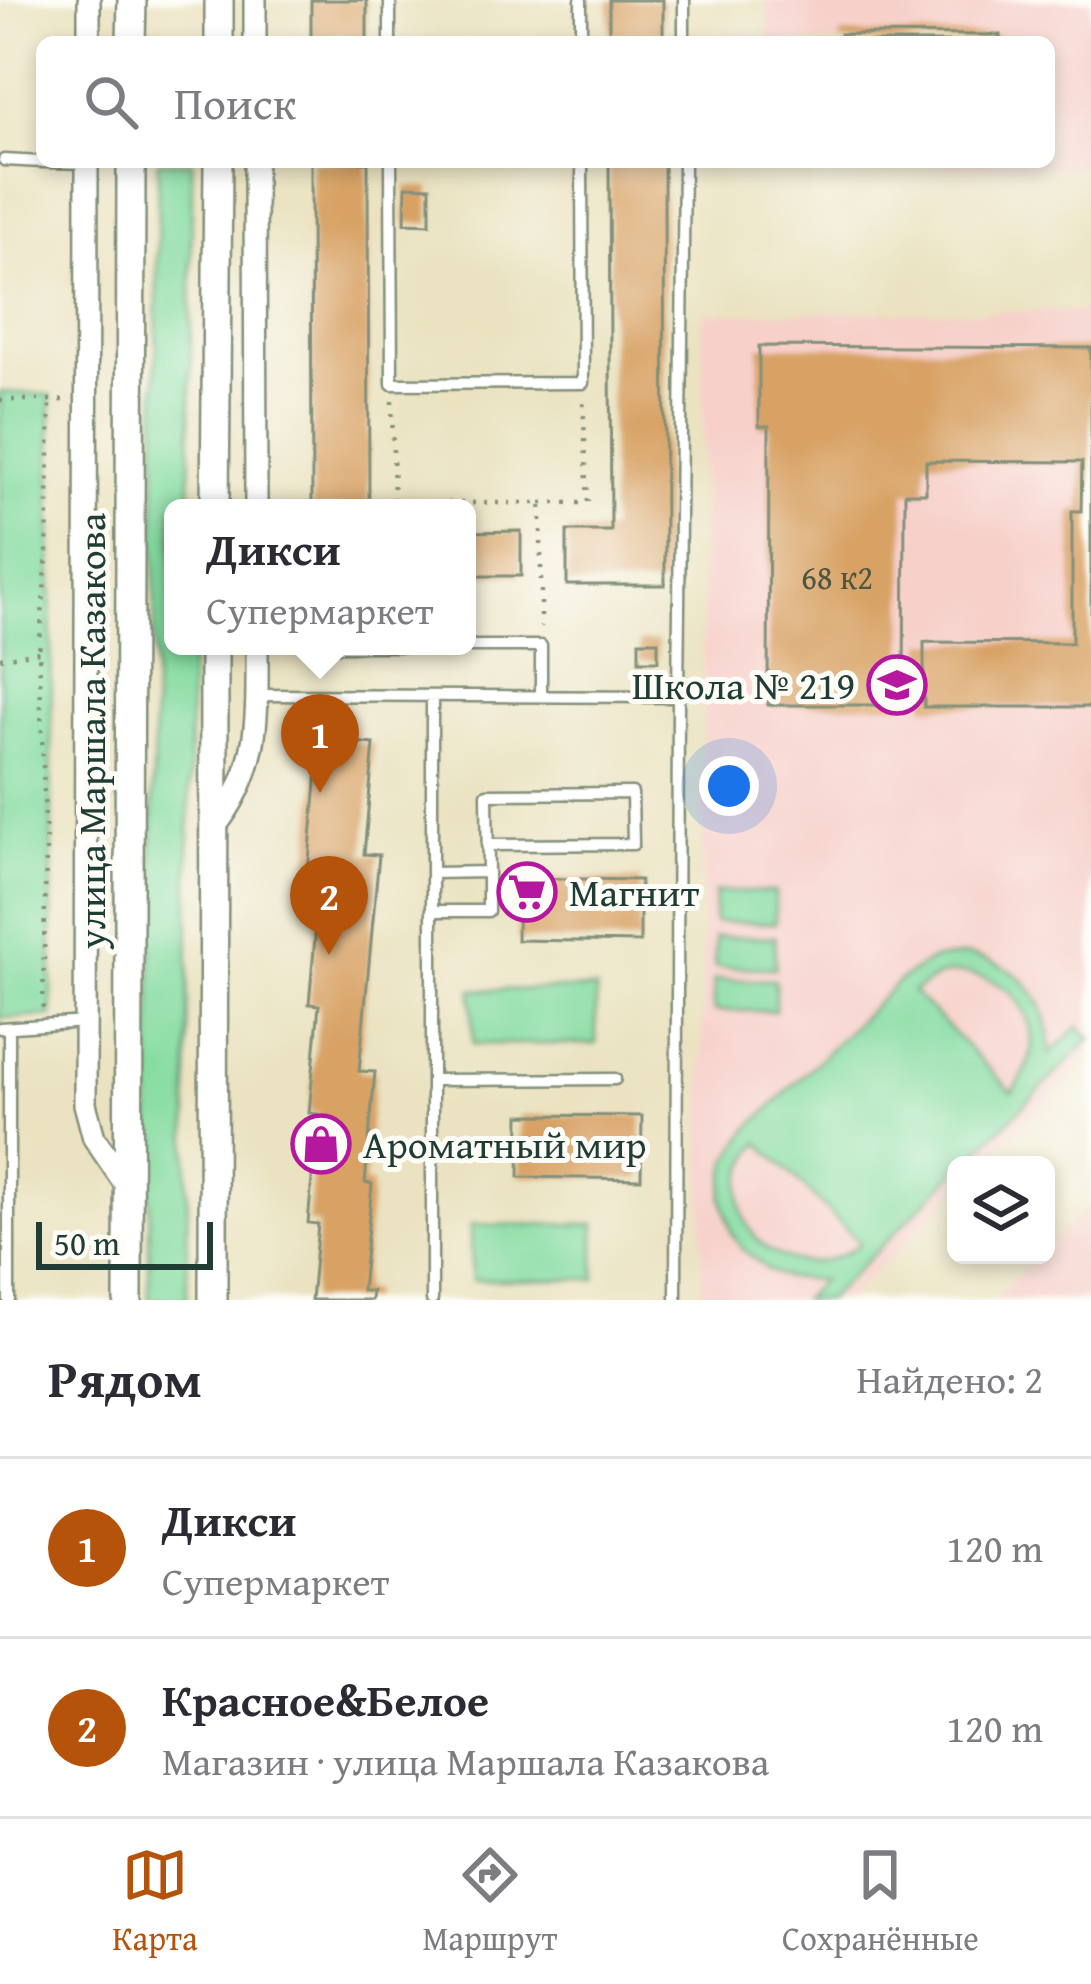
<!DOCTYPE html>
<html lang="ru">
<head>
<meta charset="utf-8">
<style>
  :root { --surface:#fff; --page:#f2f2f3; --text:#2b2b33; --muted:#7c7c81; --line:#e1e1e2; --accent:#b45309 }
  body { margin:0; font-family:"Gentium Book Plus",serif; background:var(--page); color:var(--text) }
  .controls { position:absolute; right:36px; bottom:36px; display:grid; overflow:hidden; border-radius:18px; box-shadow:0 6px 18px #0003 }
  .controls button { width:108px; height:108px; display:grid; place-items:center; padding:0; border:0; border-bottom:3px solid var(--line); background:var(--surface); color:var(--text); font:60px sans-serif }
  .scale { position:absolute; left:36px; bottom:30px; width:177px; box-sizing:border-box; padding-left:12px; border:6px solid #1f3d34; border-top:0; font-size:33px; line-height:42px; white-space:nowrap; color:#1f3d34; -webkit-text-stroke:9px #fdfcf7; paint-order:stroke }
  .you { position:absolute; left:729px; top:786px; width:42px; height:42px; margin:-30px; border:9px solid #fff; border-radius:50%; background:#1a73e8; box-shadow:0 0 0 18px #1a73e833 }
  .badge { display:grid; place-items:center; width:78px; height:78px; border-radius:50%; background:var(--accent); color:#fff; font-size:39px; font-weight:700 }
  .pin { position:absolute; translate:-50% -99px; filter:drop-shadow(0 3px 6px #0008) }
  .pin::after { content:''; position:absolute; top:63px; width:42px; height:36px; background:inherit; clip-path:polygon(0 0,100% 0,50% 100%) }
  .popup { position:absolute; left:164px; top:499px; width:312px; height:156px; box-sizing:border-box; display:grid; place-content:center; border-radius:18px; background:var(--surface); filter:drop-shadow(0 3px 9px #0005); font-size:39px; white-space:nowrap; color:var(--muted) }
  .popup b { font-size:45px; color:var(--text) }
  .popup::after { content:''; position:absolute; left:50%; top:100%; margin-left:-24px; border:24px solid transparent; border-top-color:var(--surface) }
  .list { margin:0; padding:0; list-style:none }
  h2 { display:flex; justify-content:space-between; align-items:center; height:156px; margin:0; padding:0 48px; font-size:51px }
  h2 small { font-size:39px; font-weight:400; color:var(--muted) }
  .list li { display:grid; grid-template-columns:78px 1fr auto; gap:36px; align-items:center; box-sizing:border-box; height:180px; padding:0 48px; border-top:3px solid var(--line) }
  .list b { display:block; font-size:45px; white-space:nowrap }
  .list p { margin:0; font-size:39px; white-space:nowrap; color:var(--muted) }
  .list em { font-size:39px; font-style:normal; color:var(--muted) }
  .icon { flex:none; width:66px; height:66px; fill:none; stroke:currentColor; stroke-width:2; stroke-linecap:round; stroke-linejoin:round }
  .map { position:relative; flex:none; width:1091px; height:1300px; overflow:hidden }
  .search { position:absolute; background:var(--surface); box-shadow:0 6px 18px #0003; left:36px; right:36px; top:36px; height:132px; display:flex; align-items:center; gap:30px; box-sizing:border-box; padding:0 42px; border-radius:18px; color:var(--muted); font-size:45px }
  .sheet { height:516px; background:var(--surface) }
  nav { display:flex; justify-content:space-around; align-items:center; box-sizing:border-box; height:168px; border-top:3px solid var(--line); background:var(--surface); font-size:33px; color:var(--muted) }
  nav a { display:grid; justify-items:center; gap:6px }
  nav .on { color:var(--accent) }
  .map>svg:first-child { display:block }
</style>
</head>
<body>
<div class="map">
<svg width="1091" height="1300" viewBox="0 0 1091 1300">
  <rect width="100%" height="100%" fill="#fdfcf7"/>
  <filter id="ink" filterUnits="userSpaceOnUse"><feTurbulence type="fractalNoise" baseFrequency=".00833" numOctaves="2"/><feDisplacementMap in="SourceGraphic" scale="24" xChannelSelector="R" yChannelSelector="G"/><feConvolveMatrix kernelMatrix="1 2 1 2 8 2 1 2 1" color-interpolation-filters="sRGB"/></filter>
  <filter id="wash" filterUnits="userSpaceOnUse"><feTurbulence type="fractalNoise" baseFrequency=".004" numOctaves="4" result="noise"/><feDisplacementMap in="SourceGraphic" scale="48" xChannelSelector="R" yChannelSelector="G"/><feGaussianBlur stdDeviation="2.7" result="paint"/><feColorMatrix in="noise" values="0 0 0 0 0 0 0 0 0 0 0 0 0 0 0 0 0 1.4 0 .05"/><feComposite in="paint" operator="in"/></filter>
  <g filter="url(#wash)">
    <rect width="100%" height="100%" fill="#eae2c0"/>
    <path fill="#f7d0ca" d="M768,0H1091V167L767,165V162H1049V42H768Z
      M1091,311V1056L982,1165H956V1191L847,1300H707L702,1295L703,313Z
      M1081,1213H1091V1300H994L1039,1255H1046V1248Z"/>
    <path fill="#85dca0" stroke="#528c6a" stroke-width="3" fill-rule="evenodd" d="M158,162H192L190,508H173V646H190L187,1300H149Z
      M0,392L51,395L52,1016L0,1018Z
      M715,892H775V923L714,922Z
      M715,937H775V968L715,967Z
      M967,955C1022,964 1051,999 1050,1054L1079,1026L1091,1039L964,1165H956V1172L827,1300H802L821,1280L787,1278L769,1271L741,1248L731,1232L722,1197L728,1161L748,1130L900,980L931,960ZM951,973C1020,970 1057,1038 1012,1092L913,992L937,977ZM760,1143L859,1242V1244C785,1300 701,1215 760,1143Z
      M714,980H775V1011H714Z
      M596,989V1044H473L472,990Z
      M595,1224V1279L472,1280L471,1225Z"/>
    <g id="blocks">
      <path fill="#d8a265" d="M311,0H367V42H311Z
        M609,0H663V42H609Z
        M840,34L1000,35V42H840Z
        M311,162H368L369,508H312Z
        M609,162H664L665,585H567V531H611Z
        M406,186L430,187V224L405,223Z
        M759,346L1091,348V707H924V642L1072,643V511H1081L1082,462L926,461V493H905L904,705H768L769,426H759Z
        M521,531V576H467V532Z
        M639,641H658V661H639Z
        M320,739L374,744L364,854L379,855L359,1071L375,1072L365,1183L372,1184L362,1291H372L371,1300H311L318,1224L308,1223L318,1114L309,1113L319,1005L309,1004L319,894L306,893Z
        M518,878L640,880V942L517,940Z
        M520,1115L642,1116L641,1179L519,1177Z"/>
    </g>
  </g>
  <g filter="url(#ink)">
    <use href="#blocks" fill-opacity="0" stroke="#84907a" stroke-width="3"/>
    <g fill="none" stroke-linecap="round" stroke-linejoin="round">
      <defs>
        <path id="service" d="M390,0V42
          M581,0V42
          M684,0V42
          M4,160L42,162
          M43,162L87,163
          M391,162L392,384L583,383L582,162
          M314,646H541V696
          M257,695L678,697L684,162
          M432,873L488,872L487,794L632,793L633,844L487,845
          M432,911H488V872
          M0,1028L85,1022
          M432,1080L615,1079
          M9,1300V1028
          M432,1300V696
          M676,1300L678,697"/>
        <path id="minor" d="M255,0V42
          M89,42V0
          M87,162L85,1104L94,1138L130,1191
          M255,162L256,508
          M213,829C261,771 257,718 257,646"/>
        <path id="tertiary" d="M131,42L132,0
          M219,42V0
          M215,508L218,162
          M128,1300L131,162
          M213,1300L214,646"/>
      </defs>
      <use href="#service" stroke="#84907a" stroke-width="15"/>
      <use href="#minor" stroke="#84907a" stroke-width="26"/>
      <use href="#tertiary" stroke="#84907a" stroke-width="32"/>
      <path stroke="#84907a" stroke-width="4.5" stroke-dasharray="3 9" stroke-linecap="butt" d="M0,400H63
        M392,401L394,503H541V627
        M541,503H588L583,400
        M0,658L39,652
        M43,1008L46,850L39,652L47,555L50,401"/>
      <use href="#service" stroke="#fff" stroke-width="10"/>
      <use href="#minor" stroke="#fff" stroke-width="21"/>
      <use href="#tertiary" stroke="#fff" stroke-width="27"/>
    </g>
  </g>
  <defs>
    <symbol id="school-ring" viewBox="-11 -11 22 22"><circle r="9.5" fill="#fdfcf7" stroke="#b5179e" stroke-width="1.5"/><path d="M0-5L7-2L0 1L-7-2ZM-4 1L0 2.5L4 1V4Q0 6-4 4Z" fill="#b5179e"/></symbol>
    <symbol id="supermarket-ring" viewBox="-11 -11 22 22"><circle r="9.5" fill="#fdfcf7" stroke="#b5179e" stroke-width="1.5"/><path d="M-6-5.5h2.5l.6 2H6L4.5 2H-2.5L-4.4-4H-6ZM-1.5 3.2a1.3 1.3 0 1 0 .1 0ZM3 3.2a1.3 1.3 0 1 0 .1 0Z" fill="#b5179e"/></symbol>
    <symbol id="shop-ring" viewBox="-11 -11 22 22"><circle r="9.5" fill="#fdfcf7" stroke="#b5179e" stroke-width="1.5"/><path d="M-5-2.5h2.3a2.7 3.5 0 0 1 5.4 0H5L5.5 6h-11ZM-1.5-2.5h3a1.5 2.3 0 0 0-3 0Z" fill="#b5179e"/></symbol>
  </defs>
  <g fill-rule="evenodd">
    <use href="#school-ring" x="864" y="652" width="66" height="66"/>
    <use href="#supermarket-ring" x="494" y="859" width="66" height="66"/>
    <use href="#shop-ring" x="288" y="1111" width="66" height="66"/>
  </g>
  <g text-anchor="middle" stroke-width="10" stroke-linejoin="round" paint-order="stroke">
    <g font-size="33" fill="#4d5640">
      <text x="837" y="589">68 к2</text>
    </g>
    <g font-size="39" fill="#1f3d34" stroke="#fdfcf7" text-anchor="start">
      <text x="855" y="699" text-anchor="end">Школа № 219</text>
      <text x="569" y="906">Магнит</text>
      <text x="363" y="1158">Ароматный мир</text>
    </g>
    <g font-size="39" fill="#1f3d34" stroke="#fdfcf7">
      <text transform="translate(91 731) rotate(-90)" y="14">улица Маршала Казакова</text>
    </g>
  </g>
</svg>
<div class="controls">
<button><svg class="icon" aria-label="layers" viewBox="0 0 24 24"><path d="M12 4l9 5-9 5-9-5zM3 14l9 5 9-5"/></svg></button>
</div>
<div class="scale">50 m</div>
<div class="you"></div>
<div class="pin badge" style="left:320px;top:793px">1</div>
<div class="popup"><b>Дикси</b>Супермаркет</div>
<div class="pin badge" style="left:329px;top:955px">2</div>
<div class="search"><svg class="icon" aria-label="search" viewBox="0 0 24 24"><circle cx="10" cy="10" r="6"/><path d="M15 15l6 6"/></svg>Поиск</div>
</div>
<section class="sheet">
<h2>Рядом<small>Найдено: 2</small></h2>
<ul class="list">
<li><span class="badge">1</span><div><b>Дикси</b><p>Супермаркет</p></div><em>120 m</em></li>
<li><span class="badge">2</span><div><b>Красное&amp;Белое</b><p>Магазин · улица Маршала Казакова</p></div><em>120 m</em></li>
</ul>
</section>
<nav>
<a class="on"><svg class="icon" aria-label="map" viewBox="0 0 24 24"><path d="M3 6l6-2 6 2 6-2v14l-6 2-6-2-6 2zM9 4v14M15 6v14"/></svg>Карта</a>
<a><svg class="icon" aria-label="directions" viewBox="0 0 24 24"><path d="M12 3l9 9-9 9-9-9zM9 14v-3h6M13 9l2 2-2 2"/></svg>Маршрут</a>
<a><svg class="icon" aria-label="saved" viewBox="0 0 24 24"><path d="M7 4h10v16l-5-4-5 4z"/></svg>Сохранённые</a>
</nav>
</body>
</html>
